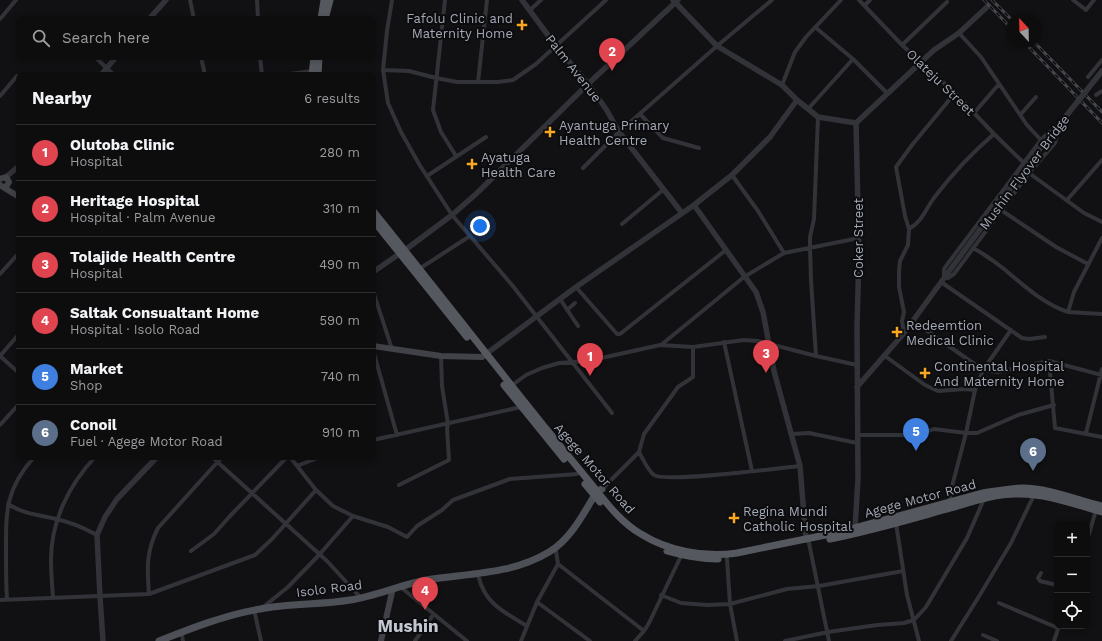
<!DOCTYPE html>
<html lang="en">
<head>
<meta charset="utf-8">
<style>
  :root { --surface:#0d0d0e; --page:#161617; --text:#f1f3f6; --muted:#9a9c9e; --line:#2d2d2e; --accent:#faa721 }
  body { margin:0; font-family:"Work Sans",sans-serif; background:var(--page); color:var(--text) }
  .controls { position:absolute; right:12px; bottom:12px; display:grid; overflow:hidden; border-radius:8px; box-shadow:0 2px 6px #0003 }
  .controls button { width:36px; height:36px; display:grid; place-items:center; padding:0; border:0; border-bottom:1px solid var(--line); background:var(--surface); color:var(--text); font:20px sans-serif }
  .compass { position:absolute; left:1006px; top:12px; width:36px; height:36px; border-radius:50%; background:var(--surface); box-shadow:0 2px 6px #0003; rotate:338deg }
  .you { position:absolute; left:480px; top:226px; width:14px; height:14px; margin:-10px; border:3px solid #fff; border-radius:50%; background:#1a73e8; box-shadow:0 0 0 6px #1a73e833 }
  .badge { display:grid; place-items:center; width:26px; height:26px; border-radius:50%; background:var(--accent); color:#fff; font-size:13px; font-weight:700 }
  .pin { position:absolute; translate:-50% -33px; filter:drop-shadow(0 1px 2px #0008) }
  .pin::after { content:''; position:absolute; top:21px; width:14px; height:12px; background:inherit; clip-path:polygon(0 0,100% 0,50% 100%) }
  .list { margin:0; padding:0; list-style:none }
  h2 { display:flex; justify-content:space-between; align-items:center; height:52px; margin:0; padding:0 16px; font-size:17px }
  h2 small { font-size:13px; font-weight:400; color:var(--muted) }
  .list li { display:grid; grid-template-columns:26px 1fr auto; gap:12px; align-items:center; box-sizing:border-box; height:56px; padding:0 16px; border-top:1px solid var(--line) }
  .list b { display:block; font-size:15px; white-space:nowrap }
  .list p { margin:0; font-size:13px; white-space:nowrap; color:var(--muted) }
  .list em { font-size:13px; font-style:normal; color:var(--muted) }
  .icon { flex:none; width:22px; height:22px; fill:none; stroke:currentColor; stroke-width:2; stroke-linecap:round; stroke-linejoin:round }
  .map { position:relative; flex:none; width:1102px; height:641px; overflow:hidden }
  .search { position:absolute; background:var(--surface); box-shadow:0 2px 6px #0003; left:16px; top:16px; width:360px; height:44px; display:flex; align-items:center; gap:10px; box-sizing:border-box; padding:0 14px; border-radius:8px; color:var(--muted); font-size:15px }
  .panel { position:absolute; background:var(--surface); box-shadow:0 2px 6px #0003; left:16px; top:72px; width:360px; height:388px; border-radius:8px }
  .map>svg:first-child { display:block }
</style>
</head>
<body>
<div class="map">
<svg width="1102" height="641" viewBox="0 0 1102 641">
  <rect width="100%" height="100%" fill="#111113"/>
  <path fill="#19211a" d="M426,29L439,32L438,40L427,37L423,35V30Z"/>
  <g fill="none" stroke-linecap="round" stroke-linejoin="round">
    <path stroke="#323338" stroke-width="4" d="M190,0L194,19
      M257,0L258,19
      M392,0L387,31L383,70L388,103L401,132L419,164L452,215L512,285L612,413
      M445,0L433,110L441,132L456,156
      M859,0L902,45L955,93L994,134L1024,163
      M1073,0L1086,10L1094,0
      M865,5L870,0
      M530,10L541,0
      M0,19L16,0
      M815,27L853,59L887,93
      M959,33L981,57L1027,125L1041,140
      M902,45L947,2
      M95,57L114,75
      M201,57L205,75
      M260,57L262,75
      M383,70L409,71L436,78L457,82H498L513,80L536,64L606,0
      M283,75L312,71
      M1088,77L1102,60
      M478,82L487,0
      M782,85L795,52L806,37L841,0
      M1096,95L1102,91
      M0,96L17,76
      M808,109L853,59
      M974,113L999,84
      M640,114L663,138L699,148
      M1021,114L1036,97
      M1051,132L1057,135L1055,143L1029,173L954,274L948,278H944V269L946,266L1041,140L1048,133Z
      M583,168L619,132L717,46L772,0
      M1029,173L1084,213L1102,222
      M732,175L758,211L784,253
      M427,176L486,137
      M1067,200L1102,160
      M1001,210L1056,247L1088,264
      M622,224L664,189
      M909,229C924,220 926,207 937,194C954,172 973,152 994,134
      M973,248C984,254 994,261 1004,269C1023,285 1044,304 1068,312L1102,314
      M419,269L470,236
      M0,274L19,253
      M941,282L1022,338L1029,339L1045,337
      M576,287L617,334H620L726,250
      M373,291L392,349
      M560,299L578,326
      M567,310L575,303
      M1068,312L1074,292L1102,238
      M913,321L983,370L998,372L1049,361L1102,375
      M904,333L902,321L904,312L899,287V271L900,261L908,245L909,229L905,216L896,167L912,145L955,93
      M724,342L752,471
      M661,345L744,277L784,253L859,238
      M373,350L397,435
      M0,356L19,334
      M0,356L19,373
      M816,356L811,280L810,248V237L814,219L818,117
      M885,356L925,385L938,391L965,389L975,390
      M1049,361L1055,428L1102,437
      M511,386L526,375L542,368L559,363L588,361L660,345L693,347L744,340L758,341L816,356L857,365
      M0,425L19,404
      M1086,433L1102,369
      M792,434L809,433L857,443
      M858,435H904L926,432L934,429L966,433H977L1018,415L1054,405
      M373,440L521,407
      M639,452C643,459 648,471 654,475C665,483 779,468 800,466
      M212,457L327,561L361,598
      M290,457L316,490L333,506L353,516
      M297,466L320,457
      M399,485L449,460L447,428L448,424L442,386L441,356
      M602,489L639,452L644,434L678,387L693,377V347
      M951,502L950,494L966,433L975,390L983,370L1011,330
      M8,504C23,514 39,515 56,519C71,522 84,528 97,535
      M896,523L907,595L919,641
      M1087,541L1096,510
      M809,543L829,641
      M191,551L214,534L230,516L287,457
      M727,559L730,604L737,641
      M558,564L644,631
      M1041,573L1038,578L1040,581L1057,585
      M479,578C485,604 506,613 527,626
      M403,589L467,641
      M149,594C147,569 146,551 158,528L222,457
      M661,595L681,603L707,605L730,604L787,589L819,586L903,571
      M53,597C52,584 51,572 51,560C51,521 69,485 95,457
      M0,600L149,594L255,555L272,539L316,490
      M7,600C6,584 6,568 6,553C6,511 5,490 34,457
      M537,602L590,641
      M999,603L1058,628
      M262,608L288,587L319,555L353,516L388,527L407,537L417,526L442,510L453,500L510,479L577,474
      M255,614L261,641
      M983,635L997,641
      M182,636L183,641
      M415,641L433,615
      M521,641L537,602L558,564L556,551
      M635,641L644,631L649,623L681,556
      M785,641L828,632L877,625L904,623L914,620L926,607L967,538L984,499
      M951,641L978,598L1011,543L1034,495
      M1054,641L1059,626"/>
    <path stroke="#323338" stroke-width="5.5" d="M522,0L556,46L588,84L606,109L619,132L682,213
      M673,0L717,46L782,85L797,100L818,117L856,123
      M149,19L166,0
      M101,75L116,57
      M6,177L19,166
      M694,205L756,292L763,312L774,371L800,466L806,540
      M373,272L405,250L452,215L476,194L588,84L678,0
      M486,354L576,287L694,205L732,175L770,137L797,100
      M857,387L904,333L947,274
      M855,528L858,479L857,327L859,253L856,123L934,50L959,33L987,7
      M103,641L100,597L97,535L105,517L117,499L157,457"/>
    <path stroke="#404248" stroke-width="6" d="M0,179L6,177L9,182L6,187H3L0,185
      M3,187L19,197
      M373,346L441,356L482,357L486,354
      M381,641L392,592"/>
    <path stroke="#4e5057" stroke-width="7" d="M159,641C192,628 225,615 260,609C290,603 320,605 350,600C376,596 400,585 426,580C468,573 511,575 549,552C571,539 584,513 597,491L602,489"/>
    <path stroke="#565860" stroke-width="7" d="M321,19L324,0
      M325,19L330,0
      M312,75L314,57
      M318,75L319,57
      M373,211C432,284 489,358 548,431C564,451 580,470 596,490C609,506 622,523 641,534C668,551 705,558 737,553L840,532L983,493C996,491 1010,488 1023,488C1048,488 1077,500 1102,506
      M373,220L467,337
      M504,385L564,459
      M585,484L600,502
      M830,539C871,531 911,519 951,508C972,502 994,494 1016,494C1045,493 1074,504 1102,512
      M667,551C684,556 700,559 718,559"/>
    <defs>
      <path id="rail" d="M984,0L1012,29
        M992,0L1012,20
        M1024,42L1102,123
        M1034,42L1102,112"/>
    </defs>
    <use href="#rail" stroke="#45474d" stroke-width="3"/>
    <use href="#rail" stroke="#0c0c0e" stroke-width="1.5" stroke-dasharray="4.5" stroke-linecap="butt"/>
    <path stroke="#323338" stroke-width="5.5" d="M947,274L1039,150L1102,71"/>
  </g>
  <g fill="#faa721" stroke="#0c0c0e" stroke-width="1.5">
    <path d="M520 19h4v4h4v4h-4v4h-4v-4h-4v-4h4z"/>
    <path d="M548 126h4v4h4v4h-4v4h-4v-4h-4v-4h4z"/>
    <path d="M470 158h4v4h4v4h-4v4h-4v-4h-4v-4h4z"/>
    <path d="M895 326h4v4h4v4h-4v4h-4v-4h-4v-4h4z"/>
    <path d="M923 367h4v4h4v4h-4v4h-4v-4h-4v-4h4z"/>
    <path d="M732 512h4v4h4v4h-4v4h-4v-4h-4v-4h4z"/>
  </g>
  <g text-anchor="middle" stroke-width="4" stroke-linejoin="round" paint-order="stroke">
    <g font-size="13" fill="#a2a8b4" stroke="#0c0c0e" text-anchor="start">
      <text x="513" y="23" text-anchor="end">Fafolu Clinic and<tspan x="513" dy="15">Maternity Home</tspan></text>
      <text x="559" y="130">Ayantuga Primary<tspan x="559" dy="15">Health Centre</tspan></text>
      <text x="481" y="162">Ayatuga<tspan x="481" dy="15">Health Care</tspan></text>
      <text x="906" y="330">Redeemtion<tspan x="906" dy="15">Medical Clinic</tspan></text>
      <text x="934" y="371">Continental Hospital<tspan x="934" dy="15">And Maternity Home</tspan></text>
      <text x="743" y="516">Regina Mundi<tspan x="743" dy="15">Catholic Hospital</tspan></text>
    </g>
    <g font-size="13" fill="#a2a8b4" stroke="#0c0c0e">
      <text transform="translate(574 68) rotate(52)" y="5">Palm Avenue</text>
      <text transform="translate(941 82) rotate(44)" y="5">Olateju Street</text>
      <text transform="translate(1024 172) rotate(-53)" y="5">Mushin Flyover Bridge</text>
      <text transform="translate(858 238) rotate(-90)" y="5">Coker Street</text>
      <text transform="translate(595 468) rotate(49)" y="5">Agege Motor Road</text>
      <text transform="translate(920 498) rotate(-15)" y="5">Agege Motor Road</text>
      <text transform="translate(329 588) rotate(-7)" y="5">Isolo Road</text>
    </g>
    <g font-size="17" font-weight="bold" fill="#c3c7d0" stroke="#0c0c0e">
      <text x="408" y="632">Mushin</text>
    </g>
  </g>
</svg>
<div class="controls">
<button>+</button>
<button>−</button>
<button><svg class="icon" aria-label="locate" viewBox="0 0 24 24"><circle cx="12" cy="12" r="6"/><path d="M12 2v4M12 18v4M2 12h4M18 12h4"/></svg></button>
</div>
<svg class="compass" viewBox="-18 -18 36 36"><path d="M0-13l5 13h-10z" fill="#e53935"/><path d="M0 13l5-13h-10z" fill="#9a9c9e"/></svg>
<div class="you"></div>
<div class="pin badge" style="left:590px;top:376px;background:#e0444e">1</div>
<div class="pin badge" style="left:612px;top:71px;background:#e0444e">2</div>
<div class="pin badge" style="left:766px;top:373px;background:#e0444e">3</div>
<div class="pin badge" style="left:425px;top:610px;background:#e0444e">4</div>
<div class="pin badge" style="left:916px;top:451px;background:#3f7fe0">5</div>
<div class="pin badge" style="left:1033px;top:471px;background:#5c6f8a">6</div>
<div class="search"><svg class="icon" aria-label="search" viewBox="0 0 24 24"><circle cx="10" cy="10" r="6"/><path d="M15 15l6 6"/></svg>Search here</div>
<section class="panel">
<h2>Nearby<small>6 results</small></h2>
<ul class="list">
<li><span class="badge" style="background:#e0444e">1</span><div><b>Olutoba Clinic</b><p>Hospital</p></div><em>280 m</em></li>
<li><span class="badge" style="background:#e0444e">2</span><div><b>Heritage Hospital</b><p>Hospital · Palm Avenue</p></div><em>310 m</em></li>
<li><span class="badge" style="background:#e0444e">3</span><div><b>Tolajide Health Centre</b><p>Hospital</p></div><em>490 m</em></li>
<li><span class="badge" style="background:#e0444e">4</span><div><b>Saltak Consualtant Home</b><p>Hospital · Isolo Road</p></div><em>590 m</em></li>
<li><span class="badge" style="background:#3f7fe0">5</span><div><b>Market</b><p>Shop</p></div><em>740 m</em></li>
<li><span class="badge" style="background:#5c6f8a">6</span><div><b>Conoil</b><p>Fuel · Agege Motor Road</p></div><em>910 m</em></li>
</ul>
</section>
</div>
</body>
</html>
